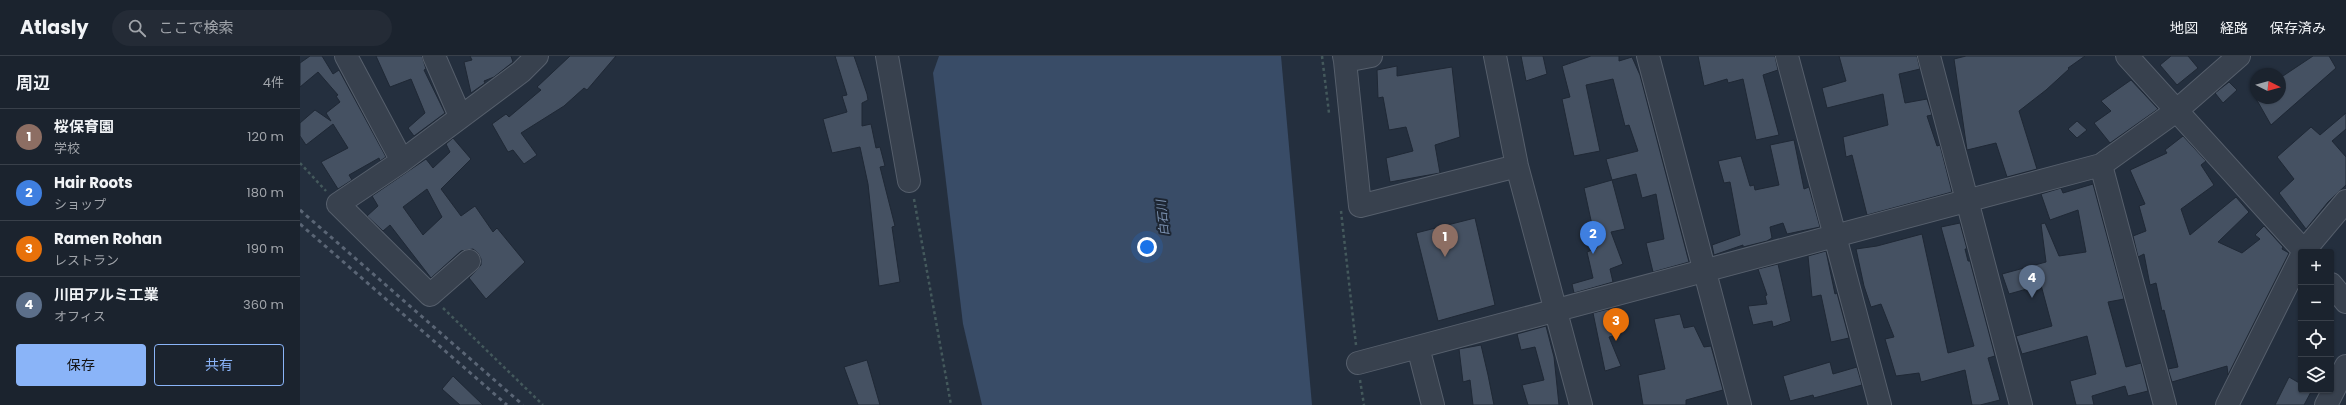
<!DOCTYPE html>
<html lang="ja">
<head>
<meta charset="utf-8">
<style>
  :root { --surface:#1b232e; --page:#242b36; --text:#f1f3f6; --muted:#a0a4aa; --line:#39404a; --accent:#8ab4f8 }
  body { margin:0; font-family:Poppins,"Noto Sans JP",sans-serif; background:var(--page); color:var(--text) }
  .controls { position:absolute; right:12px; bottom:12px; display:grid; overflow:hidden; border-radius:4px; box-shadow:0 1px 3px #0004 }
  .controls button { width:36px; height:36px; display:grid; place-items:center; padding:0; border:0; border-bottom:1px solid var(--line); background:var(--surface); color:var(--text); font:20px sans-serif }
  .compass { position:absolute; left:1950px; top:12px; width:36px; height:36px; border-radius:50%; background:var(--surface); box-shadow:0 1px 3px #0004; rotate:96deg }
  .you { position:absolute; left:847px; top:191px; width:14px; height:14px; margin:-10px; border:3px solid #fff; border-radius:50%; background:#1a73e8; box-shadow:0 0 0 6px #1a73e833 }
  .badge { display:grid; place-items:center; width:26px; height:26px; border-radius:50%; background:var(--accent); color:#fff; font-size:13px; font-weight:700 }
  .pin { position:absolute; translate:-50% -33px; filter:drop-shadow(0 1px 2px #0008) }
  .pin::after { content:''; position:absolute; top:21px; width:14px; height:12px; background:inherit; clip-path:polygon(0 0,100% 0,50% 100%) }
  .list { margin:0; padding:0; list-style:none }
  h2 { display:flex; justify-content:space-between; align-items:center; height:52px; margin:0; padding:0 16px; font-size:17px }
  h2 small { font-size:13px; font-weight:400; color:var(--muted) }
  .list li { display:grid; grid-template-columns:26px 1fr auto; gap:12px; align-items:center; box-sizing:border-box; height:56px; padding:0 16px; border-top:1px solid var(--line) }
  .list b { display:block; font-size:15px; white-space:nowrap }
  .list p { margin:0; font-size:13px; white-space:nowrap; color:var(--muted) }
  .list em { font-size:13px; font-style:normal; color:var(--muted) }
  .actions { display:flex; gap:8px; padding:12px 16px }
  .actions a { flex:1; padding:9px 0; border:1px solid var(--accent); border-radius:4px; text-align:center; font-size:14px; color:var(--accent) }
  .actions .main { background:var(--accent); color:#111 }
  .icon { flex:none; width:22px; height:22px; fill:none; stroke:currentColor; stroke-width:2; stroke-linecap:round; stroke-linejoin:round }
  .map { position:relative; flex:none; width:2046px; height:349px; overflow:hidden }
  header { display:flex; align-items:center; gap:24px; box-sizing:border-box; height:56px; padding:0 20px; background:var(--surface); border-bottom:1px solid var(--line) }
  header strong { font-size:19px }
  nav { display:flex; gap:22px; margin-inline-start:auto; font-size:14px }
  .search { width:280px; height:36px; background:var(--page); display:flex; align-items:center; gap:10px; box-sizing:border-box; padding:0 14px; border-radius:22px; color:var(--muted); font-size:15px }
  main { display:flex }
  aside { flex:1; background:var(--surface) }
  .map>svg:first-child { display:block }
</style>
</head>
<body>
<header>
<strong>Atlasly</strong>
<div class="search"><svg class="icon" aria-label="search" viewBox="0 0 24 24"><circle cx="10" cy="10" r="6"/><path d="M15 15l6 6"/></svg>ここで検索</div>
<nav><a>地図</a><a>経路</a><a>保存済み</a></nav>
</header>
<main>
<aside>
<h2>周辺<small>4件</small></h2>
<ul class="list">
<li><span class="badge" style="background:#8d6e63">1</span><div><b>桜保育園</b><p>学校</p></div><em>120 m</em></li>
<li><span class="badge" style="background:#3f7fe0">2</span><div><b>Hair Roots</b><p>ショップ</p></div><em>180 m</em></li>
<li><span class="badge" style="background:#e8710a">3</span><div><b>Ramen Rohan</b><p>レストラン</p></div><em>190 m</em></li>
<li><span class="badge" style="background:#5c6f8a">4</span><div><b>川田アルミ工業</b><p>オフィス</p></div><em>360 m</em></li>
</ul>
<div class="actions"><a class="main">保存</a><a>共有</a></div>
</aside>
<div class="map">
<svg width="2046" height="349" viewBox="0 0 2046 349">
  <rect width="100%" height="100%" fill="#242f3e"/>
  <path fill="#394c67" d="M639,0H981L1012,349H682L663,268L633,17Z"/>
  <path fill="#455162" stroke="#1f2835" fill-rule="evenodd" d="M10,0H22L33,18L39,14L86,101L80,105L79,102L49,119L52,124L38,133L21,106L48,92L33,68L6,89L0,80V67L15,54L31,65L26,57L40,46L36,40L38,39L18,16L0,31V7Z
    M76,0H122L126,13L124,14L145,57L114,80L108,72L125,57L111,23L90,31Z
    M170,0H211L213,6L194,21L184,25L185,27L171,37L164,6L172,4Z
    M270,0H316L287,34L284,32L264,50L221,77L237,99L224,108L213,94L208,96L192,68L206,58L209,61L241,34L237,31Z
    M535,0H554L567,38L568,44L562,47V70L571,68L576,92L580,91L585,110L580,111L595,170L592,171L600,226L579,230L568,128L560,91L532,97L523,63L547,56L542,40L547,39Z
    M1221,0H1243L1247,18L1226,25Z
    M1291,0H1319V5L1332,1L1340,19L1389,206L1353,216L1346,187L1364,183L1356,138L1342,142L1336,118L1312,124L1306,103L1338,95L1329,69L1325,70L1313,23L1286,29L1300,95L1274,100L1262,43L1270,41L1262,10Z
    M1398,0H1475L1478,14L1463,19L1479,79L1456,84L1443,23L1428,27L1427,23L1404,30Z
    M1539,0H1617L1620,13L1599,18L1605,47L1627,43L1632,59L1627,60L1637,90L1640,89L1652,136L1567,159L1552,99L1546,101L1543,81L1588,69L1583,38L1527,52L1522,32L1546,25Z
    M1666,0H1785L1768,12L1769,13L1746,34L1719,55L1737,113L1707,121L1696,87L1667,94L1654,3Z
    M1871,0H1888L1898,12L1877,29L1860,9Z
    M2013,0H2029L2036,12L1971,69L1954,39L1956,37V42H1980V22Z
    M1097,10V20L1152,11L1160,81L1135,89L1140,117L1090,126L1086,102L1113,95L1106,71L1089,74L1083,41L1078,42L1077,14Z
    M1831,24L1858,53L1810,87L1794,67L1811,55L1801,45Z
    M1929,26L1937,34L1923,47L1915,37Z
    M2046,57V73L2032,85L2046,101V129L2028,146L2006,173L1979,137L1994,123L1977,101L2011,71L2020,79Z
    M1777,65L1787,74L1777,82L1768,73Z
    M1883,80L1906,105L1901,109L1914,129L1881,153L1890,179L1936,141L1949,156L1918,186L1942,197L1960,183L1955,179L1964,170L1983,191L1982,193L1989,197L1928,319L1927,310L1872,326L1868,313L1878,311L1864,254L1862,255L1856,227L1850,229L1844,198L1838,201L1833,180L1846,175L1839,150L1845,148L1830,114L1867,97L1865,94Z
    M153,82L171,103L141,133L161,160L175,150L193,176L197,172L225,206L186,243L169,222L181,209V203L178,197L173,193L161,195L131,222L90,169L83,175L67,160L78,150L72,140L126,103L133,112L150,96L146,88ZM127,133L142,161L123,179L103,151Z
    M1494,84L1504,133L1509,131L1520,171L1487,178L1483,167L1470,171L1472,182L1467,185L1443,191V189L1414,199L1412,189L1440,179L1430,126L1424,127L1418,105L1441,100L1450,130L1454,129L1455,134L1479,129L1470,89Z
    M1312,124L1325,173L1311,176L1323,208L1310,213L1313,226L1274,237L1272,228L1293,222L1287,196L1297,192L1284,132Z
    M1793,128L1824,243L1808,246L1826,311L1841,307L1848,335L1828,340L1825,330L1792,340L1794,349H1776L1770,325L1796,318L1787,280L1722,298L1716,280L1752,270L1741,229L1709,238L1702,218L1746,206L1741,168L1745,167L1759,200L1786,196L1778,154L1750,164L1741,138L1761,132L1763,137Z
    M1175,162L1195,249L1138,265L1116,177Z
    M1660,167L1667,193H1665L1668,205H1670L1695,300L1688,302L1700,344L1680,349H1672L1665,314L1621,326L1619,317L1596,320L1585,283L1594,281L1581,248L1571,251L1564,230L1556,193L1577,190L1622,178L1648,297L1674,290L1641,171Z
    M1526,195L1535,238L1537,237L1549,282L1531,286L1521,239L1512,241L1508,200Z
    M1478,208L1491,265L1473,271L1472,265L1453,269L1448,250L1467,248L1465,240L1467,239L1458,213Z
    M1308,253L1317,279L1309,281L1321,310L1305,315L1293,257Z
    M1380,258L1384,272L1394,270L1404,291L1411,290L1423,334L1386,344V349H1343L1338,319L1365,313L1354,263Z
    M1246,270L1254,301L1259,349H1228L1222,329L1244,324L1235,291L1221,294L1217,278Z
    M1181,289L1188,319L1194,349H1173L1170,324L1163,326L1159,293Z
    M567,304L580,349H558L544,311Z
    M1530,306L1533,318L1557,311L1562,329L1514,342L1513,339L1490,345L1483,320Z
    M153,320L183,349H160L142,333Z
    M1989,321L2001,328V334H2012L2004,349H1975Z"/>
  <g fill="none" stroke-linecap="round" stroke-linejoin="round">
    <defs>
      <path id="minor" d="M46,0L102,105L221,16L237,0
        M134,0L160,60
        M587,0L609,125
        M1044,0L1045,5L1071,0
        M1195,0L1217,110L1281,349
        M1348,0L1440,349
        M1487,0L1580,349
        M1629,0L1721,349
        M1827,0L2005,196
        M1045,5L1060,150L1217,110
        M102,105L38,148L130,239L169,205
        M1801,109L1865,349
        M2003,196L2046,145
        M2031,228L2046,246
        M1118,291L1133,349
        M1058,307L1801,109L1876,55L1939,0
        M1927,349L2001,201
        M2026,349L2046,310"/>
    </defs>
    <use href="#minor" stroke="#565f6c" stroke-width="24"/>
    <path stroke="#44595c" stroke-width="2.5" stroke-dasharray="3 3" stroke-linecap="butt" d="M1022,0L1029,57
      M0,107L26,135
      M614,143L651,349
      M1041,155L1056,289
      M143,252L243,349
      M1060,324L1064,349"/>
    <use href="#minor" stroke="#38414e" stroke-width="22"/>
    <path stroke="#5a6575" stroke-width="3" stroke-dasharray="4 4" stroke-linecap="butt" d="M0,154L223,349
      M0,168L207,349"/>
  </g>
  <g text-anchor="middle" stroke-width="4" stroke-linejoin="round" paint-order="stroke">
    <g font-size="12" font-style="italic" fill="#7c92b1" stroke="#1d2633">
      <text transform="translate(863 162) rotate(-96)" y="4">白石川</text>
    </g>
  </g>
</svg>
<div class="controls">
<button>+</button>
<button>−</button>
<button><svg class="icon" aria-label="locate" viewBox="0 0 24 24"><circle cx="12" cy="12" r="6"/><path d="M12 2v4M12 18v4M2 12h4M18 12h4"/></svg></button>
<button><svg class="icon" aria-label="layers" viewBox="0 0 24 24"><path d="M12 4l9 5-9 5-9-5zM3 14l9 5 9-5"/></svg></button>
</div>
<svg class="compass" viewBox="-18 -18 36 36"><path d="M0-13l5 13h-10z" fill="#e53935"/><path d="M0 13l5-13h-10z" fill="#a0a4aa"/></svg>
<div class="you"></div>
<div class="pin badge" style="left:1145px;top:201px;background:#8d6e63">1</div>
<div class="pin badge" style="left:1293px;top:198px;background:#3f7fe0">2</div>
<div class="pin badge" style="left:1316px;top:285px;background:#e8710a">3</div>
<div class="pin badge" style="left:1732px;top:242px;background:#5c6f8a">4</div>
</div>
</main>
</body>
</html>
